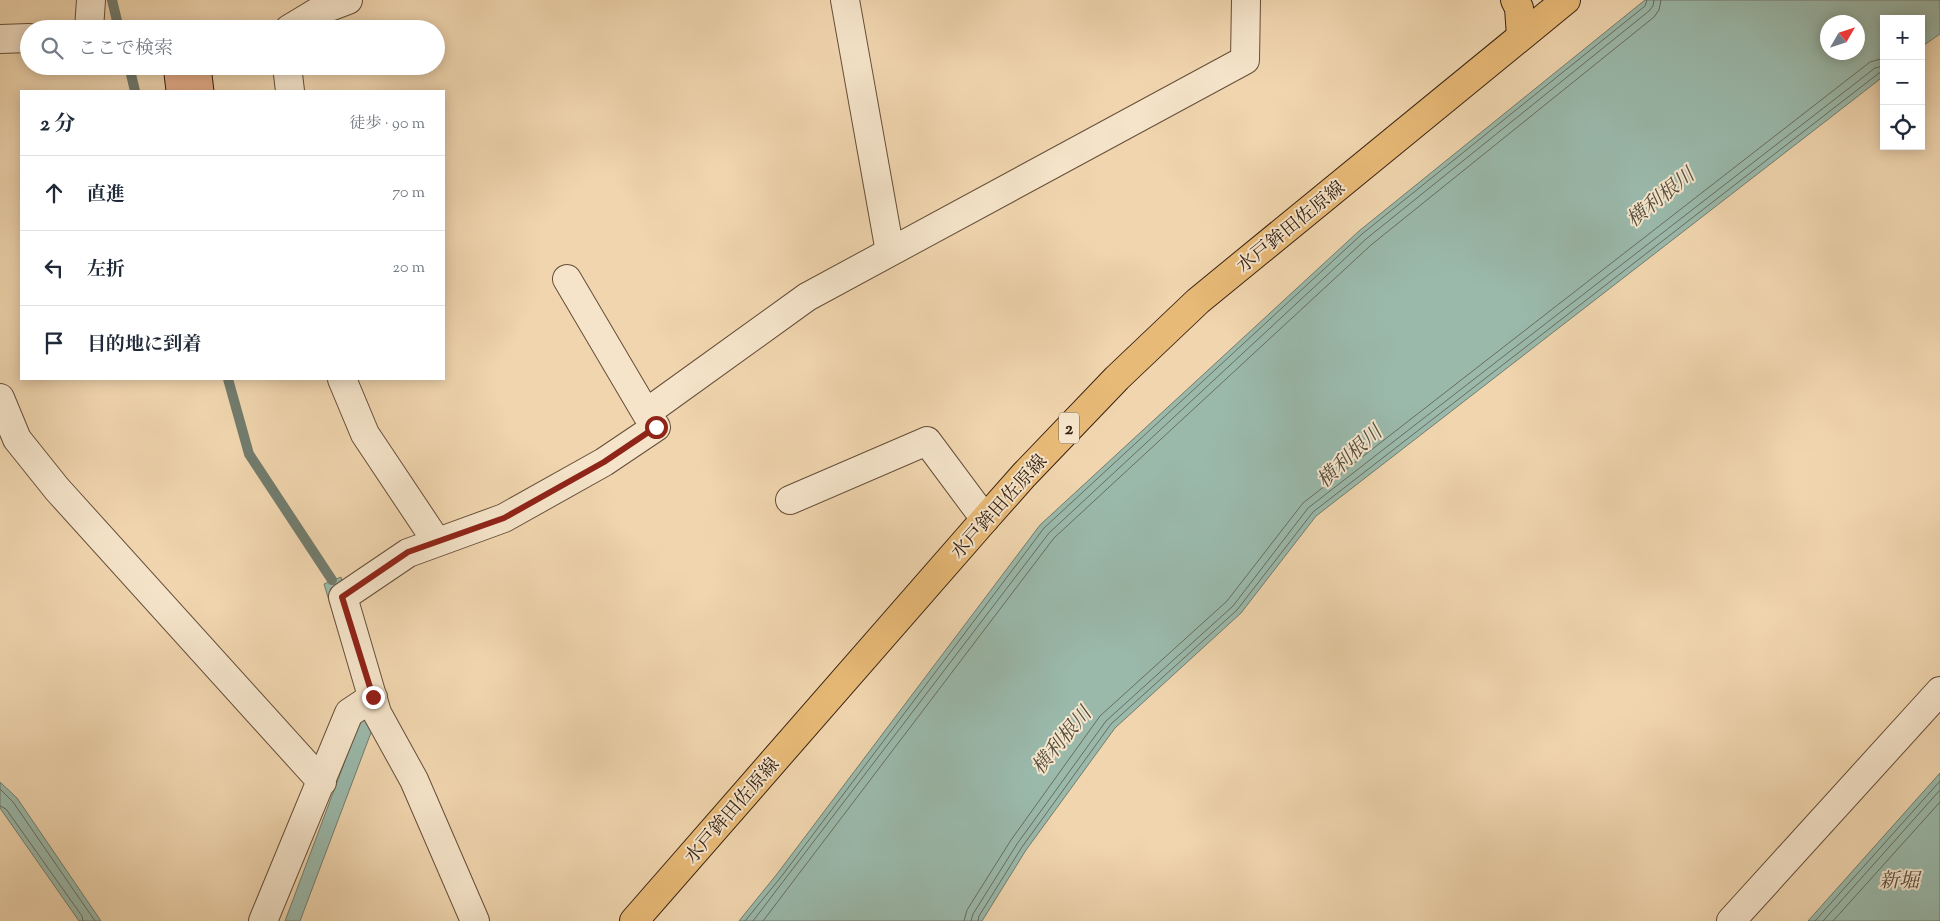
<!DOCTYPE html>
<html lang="ja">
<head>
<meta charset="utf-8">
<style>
  :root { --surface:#fff; --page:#f2f2f3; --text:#1f2937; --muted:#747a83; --line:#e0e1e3 }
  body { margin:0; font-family:"Sorts Mill Goudy","Noto Serif JP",serif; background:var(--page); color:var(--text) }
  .controls { position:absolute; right:15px; top:15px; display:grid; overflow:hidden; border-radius:0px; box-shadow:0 2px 12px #0003 }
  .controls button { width:45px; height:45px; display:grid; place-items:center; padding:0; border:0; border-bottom:1px solid var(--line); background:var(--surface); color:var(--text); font:25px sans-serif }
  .compass { position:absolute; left:1820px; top:15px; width:45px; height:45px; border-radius:50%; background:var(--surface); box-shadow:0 2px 12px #0003; rotate:51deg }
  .stop { position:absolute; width:15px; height:15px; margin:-11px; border:4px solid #8f2418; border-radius:50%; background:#fff }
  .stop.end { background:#8f2418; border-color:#fff; box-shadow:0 1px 5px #0008 }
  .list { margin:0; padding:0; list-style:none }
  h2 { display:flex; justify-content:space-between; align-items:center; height:65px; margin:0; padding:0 20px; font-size:21px }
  h2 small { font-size:16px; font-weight:400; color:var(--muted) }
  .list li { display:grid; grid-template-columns:32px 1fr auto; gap:15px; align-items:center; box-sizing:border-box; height:75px; padding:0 20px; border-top:1px solid var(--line) }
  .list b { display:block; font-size:19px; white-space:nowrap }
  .list em { font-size:16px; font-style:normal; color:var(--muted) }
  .icon { flex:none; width:28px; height:28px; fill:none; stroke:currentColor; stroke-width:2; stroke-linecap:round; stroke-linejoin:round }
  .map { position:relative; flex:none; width:1940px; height:921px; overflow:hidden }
  .search { position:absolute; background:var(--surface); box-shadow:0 2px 12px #0003; left:20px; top:20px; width:425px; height:55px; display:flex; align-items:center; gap:12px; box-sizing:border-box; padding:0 18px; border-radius:28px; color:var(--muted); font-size:19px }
  .panel { position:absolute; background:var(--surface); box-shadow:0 2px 12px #0003; left:20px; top:90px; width:425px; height:290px; border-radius:0px }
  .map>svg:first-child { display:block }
</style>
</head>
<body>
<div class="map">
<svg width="1940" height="921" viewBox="0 0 1940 921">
  <rect width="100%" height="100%" fill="#f0d5ae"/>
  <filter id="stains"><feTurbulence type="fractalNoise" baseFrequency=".004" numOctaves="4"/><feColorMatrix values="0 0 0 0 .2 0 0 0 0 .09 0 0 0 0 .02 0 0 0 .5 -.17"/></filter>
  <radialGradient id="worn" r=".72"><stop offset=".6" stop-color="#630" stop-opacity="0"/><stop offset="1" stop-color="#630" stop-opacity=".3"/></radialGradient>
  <path fill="#9ab9ab" stroke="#727c6e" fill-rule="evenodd" d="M1645,0H1940V34L1921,47V19H1884V76L1316,516L1241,613L1115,728L1026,850L982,921H739L777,874L1040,525L1359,231ZM1858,22V52H1828V22Z
    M341,577L375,722L300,921H285L363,713L324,584Z
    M1940,773V921H1808Z
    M0,782L17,798L101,921H79L0,808Z"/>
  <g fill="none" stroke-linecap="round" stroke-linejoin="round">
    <path stroke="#686d5e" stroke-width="1" d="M0,789L13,802L95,921
      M0,806L6,809L82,916L83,921
      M745,921L781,877L1044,528L1362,234L1645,6L1647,0
      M753,921L1049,533L1366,239L1649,11L1653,6L1654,0
      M763,921L1054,538L1371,245L1654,17L1659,10L1661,0
      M964,921L967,910L1011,840L1100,716L1227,601L1303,503L1870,62L1884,58
      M971,921L973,914L1017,844L1106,721L1233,606L1308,508L1875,68L1884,66
      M978,921L979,916L1022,847L1111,724L1237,610L1313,512L1879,73L1884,72
      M1815,921L1940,781
      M1823,921L1940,790
      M1833,921L1940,802"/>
    <path stroke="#727c6e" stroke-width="10" d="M112,0L119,29
      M129,66L135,91
      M228,379L249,454L332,580"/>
  </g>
  <path fill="#e3ac87" stroke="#372112" d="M163,66H211L214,91H166Z"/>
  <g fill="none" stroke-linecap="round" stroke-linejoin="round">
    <defs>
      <path id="minor" d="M845,0L890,252
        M89,29L91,0
        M289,29L319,11L348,0
        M0,39L29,38
        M287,66L290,91
        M342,379L365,434L437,542
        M0,398L17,439L57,489L322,782
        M646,413L807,297L1245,60L1246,0
        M790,500L927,441L985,519
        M263,921L349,713L373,697
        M475,921L414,780L377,713L343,597L408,553L504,518L604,462L656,427L646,413L567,279
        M1731,921L1940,691"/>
      <path id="major" d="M1515,0L1519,8L1521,36
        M634,921L985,519L1024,475L1117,378L1198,301L1566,0"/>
    </defs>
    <use href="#minor" stroke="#654e39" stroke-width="30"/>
    <use href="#major" stroke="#372112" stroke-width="30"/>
    <use href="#minor" stroke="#f5e4ca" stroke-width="28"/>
    <use href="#major" stroke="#e8ba77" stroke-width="28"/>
  </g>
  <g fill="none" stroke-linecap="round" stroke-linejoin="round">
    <path stroke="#8f2418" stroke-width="6" d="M373,697L342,597L408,552L504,518L604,462L656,427"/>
  </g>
  <g text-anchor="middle" stroke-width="4" stroke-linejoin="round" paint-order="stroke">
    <rect fill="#f5e4ca" stroke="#705c49" stroke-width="1" x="1059" y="412.5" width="20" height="31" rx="4"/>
    <g font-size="18" font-weight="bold" fill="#372112">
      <text x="1069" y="434">2</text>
    </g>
    <g font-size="19" fill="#372112" stroke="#f5e4ca">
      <text transform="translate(1290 226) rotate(-39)" y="7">水戸鉾田佐原線</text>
      <text transform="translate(998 506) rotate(-48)" y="7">水戸鉾田佐原線</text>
      <text transform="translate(731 810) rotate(-49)" y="7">水戸鉾田佐原線</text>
    </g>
    <g font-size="20" font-style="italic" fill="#554f40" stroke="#f5e4ca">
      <text transform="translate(1660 197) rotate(-39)" y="7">横利根川</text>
      <text transform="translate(1349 456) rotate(-43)" y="7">横利根川</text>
      <text transform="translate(1061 740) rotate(-50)" y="7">横利根川</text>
      <text x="1899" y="887">新堀</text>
    </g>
  </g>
  <rect width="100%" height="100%" filter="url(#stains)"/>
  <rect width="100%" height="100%" fill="url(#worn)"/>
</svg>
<div class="controls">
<button>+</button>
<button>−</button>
<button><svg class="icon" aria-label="locate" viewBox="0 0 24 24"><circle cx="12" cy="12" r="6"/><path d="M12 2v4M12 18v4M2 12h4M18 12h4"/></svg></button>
</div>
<svg class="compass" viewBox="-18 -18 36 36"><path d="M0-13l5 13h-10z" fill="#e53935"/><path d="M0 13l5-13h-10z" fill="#747a83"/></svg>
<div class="stop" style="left:656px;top:427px"></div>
<div class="stop end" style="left:373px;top:697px"></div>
<div class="search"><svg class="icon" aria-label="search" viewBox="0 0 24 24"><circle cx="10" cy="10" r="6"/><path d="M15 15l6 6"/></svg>ここで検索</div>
<section class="panel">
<h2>2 分<small>徒歩 · 90 m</small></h2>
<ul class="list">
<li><svg class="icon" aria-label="ahead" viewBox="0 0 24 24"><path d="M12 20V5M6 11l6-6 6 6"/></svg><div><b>直進</b></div><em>70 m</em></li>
<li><svg class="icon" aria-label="left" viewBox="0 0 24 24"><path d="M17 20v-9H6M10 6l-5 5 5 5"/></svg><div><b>左折</b></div><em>20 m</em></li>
<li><svg class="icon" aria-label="arrive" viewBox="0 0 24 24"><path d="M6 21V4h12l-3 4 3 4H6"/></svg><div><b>目的地に到着</b></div></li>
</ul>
</section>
</div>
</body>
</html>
